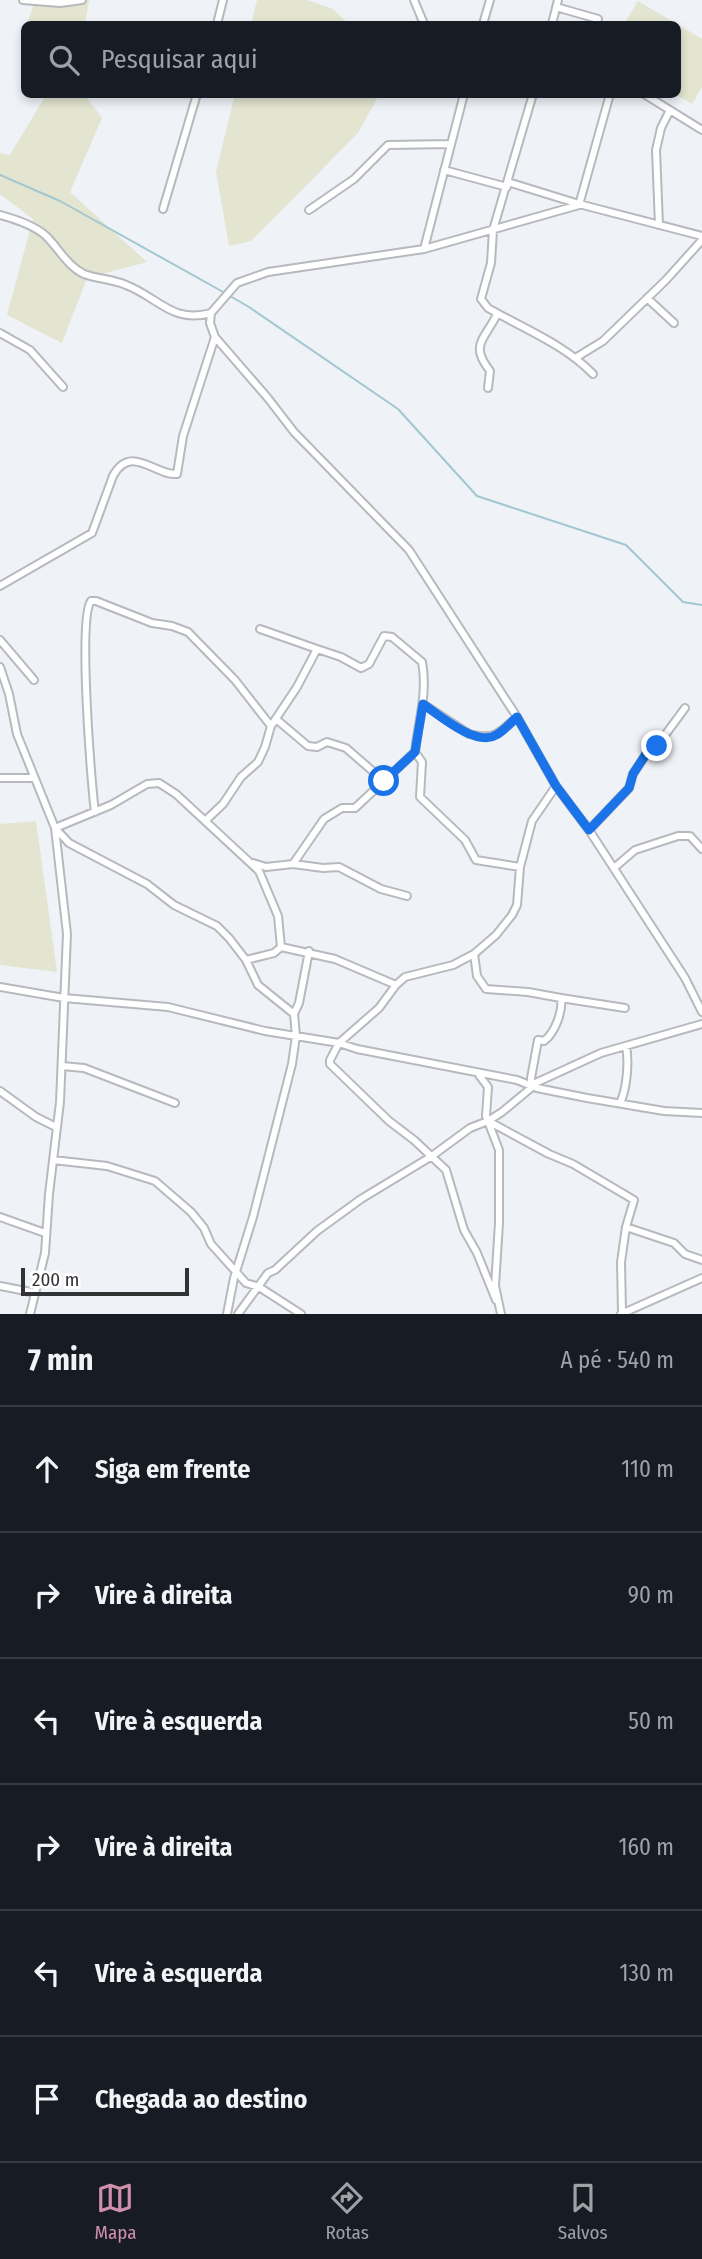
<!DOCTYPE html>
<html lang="pt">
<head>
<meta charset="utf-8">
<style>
  :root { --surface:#171b24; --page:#20242c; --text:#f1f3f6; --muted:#9ea1a6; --line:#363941; --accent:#d08fab }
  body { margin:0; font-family:"Fira Sans Condensed",sans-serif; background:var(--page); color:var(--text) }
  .scale { position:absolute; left:21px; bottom:18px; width:168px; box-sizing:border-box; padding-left:7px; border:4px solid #323335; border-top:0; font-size:19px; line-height:24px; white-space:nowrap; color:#323335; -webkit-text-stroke:5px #fff; paint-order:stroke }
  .stop { position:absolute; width:21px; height:21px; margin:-16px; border:5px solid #1a73e8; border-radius:50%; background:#fff }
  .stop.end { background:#1a73e8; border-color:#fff; box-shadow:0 2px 7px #0008 }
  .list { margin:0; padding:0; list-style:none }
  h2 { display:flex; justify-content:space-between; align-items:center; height:91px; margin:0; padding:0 28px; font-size:30px }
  h2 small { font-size:23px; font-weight:400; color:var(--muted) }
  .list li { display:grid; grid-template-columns:46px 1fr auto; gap:21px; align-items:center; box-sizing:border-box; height:126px; padding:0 28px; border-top:2px solid var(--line) }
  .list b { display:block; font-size:26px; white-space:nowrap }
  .list em { font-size:23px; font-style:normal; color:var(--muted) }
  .icon { flex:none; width:38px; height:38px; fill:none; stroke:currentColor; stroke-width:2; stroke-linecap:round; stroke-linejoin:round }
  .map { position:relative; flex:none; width:702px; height:1314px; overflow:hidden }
  .search { position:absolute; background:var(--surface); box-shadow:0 4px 10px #0003; left:21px; right:21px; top:21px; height:77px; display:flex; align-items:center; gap:18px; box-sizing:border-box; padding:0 24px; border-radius:10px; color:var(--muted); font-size:26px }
  .sheet { height:847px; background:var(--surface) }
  nav { display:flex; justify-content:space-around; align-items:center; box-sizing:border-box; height:98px; border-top:2px solid var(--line); background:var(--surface); font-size:19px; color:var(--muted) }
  nav a { display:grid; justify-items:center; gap:4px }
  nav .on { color:var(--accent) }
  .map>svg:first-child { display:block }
</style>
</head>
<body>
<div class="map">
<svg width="702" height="1314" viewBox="0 0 702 1314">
  <rect width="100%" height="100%" fill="#eff2f7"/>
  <path fill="#e3e5d1" d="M35,0H89L85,24H27Z
    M257,0H307L333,9L349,24H251Z
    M638,1L702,39V87L692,104L676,95L678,24H624Z
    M235,94L379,95L358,133L251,241L229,246L216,172Z
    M46,95H85L102,118L70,192L147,262L87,278L62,343L7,315L33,219L0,194V153L10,155Z
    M36,821L57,972L0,965V824Z"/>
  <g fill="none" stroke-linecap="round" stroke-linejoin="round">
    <path stroke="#a1c7d1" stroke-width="2" d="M0,175L60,201L225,293
      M230,296L249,307L398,409L477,496L626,545L683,602L702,605"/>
    <defs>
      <path id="minor" d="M23,0L60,3L82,0
        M414,0L424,24
        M556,7L598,19
        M217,24L223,0
        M483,24L490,0
        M552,24L558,0
        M533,94L493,230L491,263L481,299L488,308C524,329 564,344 593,374
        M610,94L579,205L424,249L268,272L237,283L211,313L210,323L215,337L267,397L294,432L409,550L517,717L556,786L589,830L685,978L702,1012
        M644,94L702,130
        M444,170L507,187
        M508,182L579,204L702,236
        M163,209L197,94
        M309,210L354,179L388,145L450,144
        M0,215C15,219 33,225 45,235C58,247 67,266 84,274C97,279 113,279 126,285C158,297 172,324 211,313
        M659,225L656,150L661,128L670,110
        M424,249L464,94
        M647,298L674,323
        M0,333L30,350L63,387
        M577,357L603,341L666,280L702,240
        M488,388L490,371C469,344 485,340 497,314
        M0,586L92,533L113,476C131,443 155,476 177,474L183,436L215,337
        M0,640L34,680
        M0,667L9,694L17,734L55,828L67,934L60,1102L49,1194L45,1253L30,1314
        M423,704L469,734C495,740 498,734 517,717
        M276,719L308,746L317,747L327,742L346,748L384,781
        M415,752L422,762L420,797L465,840L476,860L520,867
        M0,778H34
        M95,812C91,782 78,618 91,601H96L152,623L172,626L188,632L235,680L271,726
        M205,821L223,804L241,777L258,762L265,747L271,726L297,687L317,649L260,629
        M589,830L629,788L633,774L648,751L657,746L685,708
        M253,863L266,867L293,864L323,868L339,867L381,889L407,896
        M293,864L324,819L342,808H355L415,752C418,722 428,693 422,662L392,637L384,636L369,664L361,668L341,657L317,649
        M614,868L635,850L678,836H690L702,849
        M281,947L278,916L259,871L176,794L159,783L147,784L111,805L55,828L69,843L147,884L174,905L217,926L229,938L246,960L258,985L294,1014
        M246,960L274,953L281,947L335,959L396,985
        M0,987L64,998L168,1007L265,1031L339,1043L357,1049L517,1080L537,1088L587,1098L664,1111L702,1113
        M561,998L625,1008
        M62,1066L84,1068L175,1103
        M479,1075L488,1087L486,1116L499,1150V1223L495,1286L501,1314
        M531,1085L601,1053L702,1024
        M0,1091L36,1117L56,1127
        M620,1103C627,1089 629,1062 626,1046
        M488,1121L549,1154L573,1164L634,1200L626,1227L621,1262L622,1313
        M53,1160L107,1166L155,1181L191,1212L204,1228L211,1244L246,1283L259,1287L301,1314
        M0,1217L45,1233
        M626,1227L674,1243L685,1254L702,1260
        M0,1286L36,1293
        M496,1300L477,1253L464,1230L446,1170L414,1140L389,1121L330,1064V1060L339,1043L379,1008L396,985L405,977L453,965L474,954L496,935L512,915L517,905L520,867L532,821L556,786
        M227,1314L234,1278L253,1217L292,1064L296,1036L294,1014L299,1003L309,951
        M238,1314L268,1273L275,1270L317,1231L361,1199L432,1156L470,1128L488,1121L502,1112L531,1088V1078L538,1040L544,1041C555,1033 563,1011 561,998L528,992L486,989L477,976L474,954
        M621,1314L702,1278"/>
    </defs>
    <use href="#minor" stroke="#b7b9be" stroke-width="10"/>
    <use href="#minor" stroke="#fff" stroke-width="6"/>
  </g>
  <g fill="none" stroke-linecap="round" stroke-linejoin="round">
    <path stroke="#1a73e8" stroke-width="9" d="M384,781L415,752L423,704C439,715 476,747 496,735C504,731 510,723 517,717L556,786L589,830L629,788L633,774L648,751L657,746"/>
  </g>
</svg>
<div class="scale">200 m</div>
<div class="stop" style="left:384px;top:781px"></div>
<div class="stop end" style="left:657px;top:746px"></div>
<div class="search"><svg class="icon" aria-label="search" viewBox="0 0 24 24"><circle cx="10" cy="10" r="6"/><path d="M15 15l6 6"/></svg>Pesquisar aqui</div>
</div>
<section class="sheet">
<h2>7 min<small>A pé · 540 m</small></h2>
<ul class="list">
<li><svg class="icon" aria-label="ahead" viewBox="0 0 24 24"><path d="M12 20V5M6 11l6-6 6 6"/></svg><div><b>Siga em frente</b></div><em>110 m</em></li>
<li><svg class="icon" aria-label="right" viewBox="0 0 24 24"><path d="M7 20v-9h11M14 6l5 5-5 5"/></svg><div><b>Vire à direita</b></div><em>90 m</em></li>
<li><svg class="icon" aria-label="left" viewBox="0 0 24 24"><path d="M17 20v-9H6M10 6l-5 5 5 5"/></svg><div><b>Vire à esquerda</b></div><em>50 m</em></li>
<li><svg class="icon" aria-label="right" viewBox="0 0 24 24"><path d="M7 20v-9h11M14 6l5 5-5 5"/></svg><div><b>Vire à direita</b></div><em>160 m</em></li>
<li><svg class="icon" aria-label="left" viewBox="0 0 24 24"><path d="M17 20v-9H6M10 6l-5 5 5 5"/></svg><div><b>Vire à esquerda</b></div><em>130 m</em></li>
<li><svg class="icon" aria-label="arrive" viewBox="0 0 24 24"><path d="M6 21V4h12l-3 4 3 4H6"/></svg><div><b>Chegada ao destino</b></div></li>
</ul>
</section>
<nav>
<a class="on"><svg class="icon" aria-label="map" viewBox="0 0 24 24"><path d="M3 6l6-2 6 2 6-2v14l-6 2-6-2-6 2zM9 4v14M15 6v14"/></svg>Mapa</a>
<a><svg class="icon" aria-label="directions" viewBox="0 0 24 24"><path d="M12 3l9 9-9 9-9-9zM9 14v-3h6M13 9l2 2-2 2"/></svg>Rotas</a>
<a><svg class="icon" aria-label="saved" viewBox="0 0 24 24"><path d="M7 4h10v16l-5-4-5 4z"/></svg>Salvos</a>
</nav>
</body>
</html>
